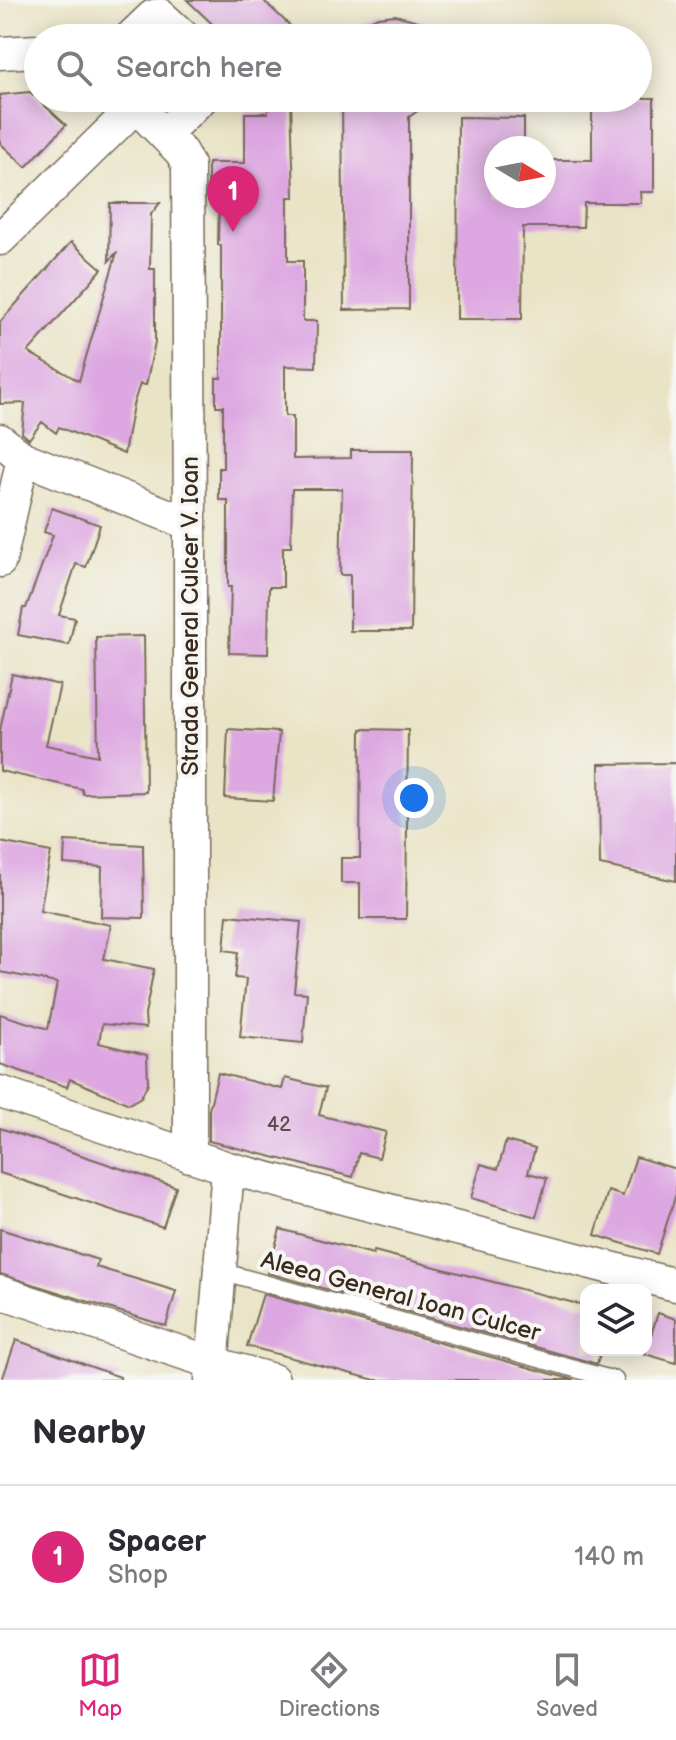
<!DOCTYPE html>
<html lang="en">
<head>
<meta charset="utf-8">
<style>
  :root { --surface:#fff; --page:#f7f7f7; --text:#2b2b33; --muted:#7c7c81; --line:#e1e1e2; --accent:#db2777 }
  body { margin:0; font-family:"Balsamiq Sans",sans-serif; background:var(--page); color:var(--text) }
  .controls { position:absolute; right:24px; bottom:24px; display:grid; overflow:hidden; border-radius:16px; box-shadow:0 4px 20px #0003 }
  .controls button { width:72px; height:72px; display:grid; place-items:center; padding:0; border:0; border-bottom:2px solid var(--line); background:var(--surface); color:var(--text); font:40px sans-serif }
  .compass { position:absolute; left:484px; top:136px; width:72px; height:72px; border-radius:50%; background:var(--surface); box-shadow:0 4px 20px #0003; rotate:100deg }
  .you { position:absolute; left:414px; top:798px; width:28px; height:28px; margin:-20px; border:6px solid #fff; border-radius:50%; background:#1a73e8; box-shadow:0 0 0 12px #1a73e833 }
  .badge { display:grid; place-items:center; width:52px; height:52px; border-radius:50%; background:var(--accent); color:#fff; font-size:26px; font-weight:700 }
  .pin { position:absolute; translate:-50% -66px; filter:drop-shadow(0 2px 4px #0008) }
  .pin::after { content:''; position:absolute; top:42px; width:28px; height:24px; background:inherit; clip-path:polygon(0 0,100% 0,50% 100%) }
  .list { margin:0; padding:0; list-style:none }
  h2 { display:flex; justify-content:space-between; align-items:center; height:104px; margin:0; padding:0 32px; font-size:34px }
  h2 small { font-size:26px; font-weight:400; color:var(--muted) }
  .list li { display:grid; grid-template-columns:52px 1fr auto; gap:24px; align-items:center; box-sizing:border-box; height:144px; padding:0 32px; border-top:2px solid var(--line) }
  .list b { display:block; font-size:30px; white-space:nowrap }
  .list p { margin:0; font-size:26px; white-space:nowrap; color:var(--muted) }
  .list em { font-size:26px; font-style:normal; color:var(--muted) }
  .icon { flex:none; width:44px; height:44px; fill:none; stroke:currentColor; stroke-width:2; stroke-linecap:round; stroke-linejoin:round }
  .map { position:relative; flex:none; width:676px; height:1380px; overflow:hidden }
  .search { position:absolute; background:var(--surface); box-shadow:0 4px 20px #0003; left:24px; right:24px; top:24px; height:88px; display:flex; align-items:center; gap:20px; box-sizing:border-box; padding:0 28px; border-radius:44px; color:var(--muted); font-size:30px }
  .sheet { height:248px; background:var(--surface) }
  nav { display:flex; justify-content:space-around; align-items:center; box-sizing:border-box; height:112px; border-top:2px solid var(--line); background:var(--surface); font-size:22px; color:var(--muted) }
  nav a { display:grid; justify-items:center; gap:4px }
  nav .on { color:var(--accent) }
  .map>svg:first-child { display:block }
</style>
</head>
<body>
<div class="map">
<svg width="676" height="1380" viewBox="0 0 676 1380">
  <rect width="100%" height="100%" fill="#f6f6f2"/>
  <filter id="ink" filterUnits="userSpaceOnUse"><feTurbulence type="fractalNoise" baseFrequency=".0125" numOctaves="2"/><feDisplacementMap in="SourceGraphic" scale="16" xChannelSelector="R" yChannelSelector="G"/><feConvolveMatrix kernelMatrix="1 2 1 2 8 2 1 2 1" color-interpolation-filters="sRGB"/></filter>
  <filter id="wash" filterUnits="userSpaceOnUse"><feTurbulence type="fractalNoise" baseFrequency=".006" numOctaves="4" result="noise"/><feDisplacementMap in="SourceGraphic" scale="32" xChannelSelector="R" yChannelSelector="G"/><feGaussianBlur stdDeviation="1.8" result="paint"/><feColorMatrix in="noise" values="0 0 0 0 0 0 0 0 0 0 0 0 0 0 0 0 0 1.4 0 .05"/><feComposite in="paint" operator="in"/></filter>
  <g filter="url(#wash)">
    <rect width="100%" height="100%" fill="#eae4c7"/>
    <g id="blocks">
      <path fill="#dda7e1" d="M187,0H263L303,38H227Z
        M395,15L460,32L459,38H334L378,17Z
        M30,92L66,125L26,167L0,143V95Z
        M342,98H436L409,117V309L344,310Z
        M592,98H654V192H640L641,203H584L583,227H523L522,319H457L458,117L524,118V148H496V196H544V160H592Z
        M268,101H291L294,197H288V261H303V321H317L316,367L285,366V416H293V459L351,458V450H413L411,631H350V575H340L342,489H292L291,547H283V587H269L268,654L229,653L231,587H228V500H219V468H223V406H216V378H221V246L218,245L219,196H208V163H245V113H268Z
        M110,203H160L151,214L150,269H155V342L146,385L140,384L133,405L124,454L59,427L56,433L42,422L29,439L22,433L25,403L0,404V322L71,242L102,269L28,352L79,381L117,252L109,261Z
        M52,508L100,525L86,567L76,564L59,615L75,618L69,645L18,635L23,608H26L53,535L44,532Z
        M144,636L146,792L83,794L82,789L0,771V730L12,674L60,685L46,745L98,756L96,637Z
        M228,729L279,732L273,801L225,798Z
        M361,729L408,730L406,919H360V883H341V858H360Z
        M676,763V881L600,865L599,764Z
        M65,841L143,845L144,918L101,917L102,867L64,864Z
        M0,842L51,852L40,911L111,925L104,959L154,969L145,1014L146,1028L102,1024L99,1043L147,1055L148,1083L141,1097L129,1104L70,1079L67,1087L0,1064V1014L48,1029L57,983L0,972Z
        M227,915L301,922L294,992L307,993L303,1043L240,1037L246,979L235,978L238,952L224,950Z
        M218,1073L282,1089L285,1078L326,1088L319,1115L386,1132L379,1158L359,1153L353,1177L209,1141V1110Z
        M0,1128L176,1187L163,1227L0,1173Z
        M506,1141L535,1149L528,1173L547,1178L536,1217L471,1198L481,1164L498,1169Z
        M636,1157L676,1169V1194L657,1254L595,1235L608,1191L623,1196Z
        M0,1229L98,1260L96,1267L176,1291L166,1326L0,1274Z
        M280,1229L373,1254L374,1251L586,1306V1350H601L597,1364L268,1273Z
        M263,1294L574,1380H375L247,1346Z
        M658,1313L676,1319V1363L645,1354Z
        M16,1340L120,1377V1380H2Z"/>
    </g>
  </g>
  <g filter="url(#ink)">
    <use href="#blocks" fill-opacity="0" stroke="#786b59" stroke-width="2"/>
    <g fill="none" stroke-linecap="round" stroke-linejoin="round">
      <defs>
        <path id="service" d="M220,1271L615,1380"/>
        <path id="minor" d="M130,38L153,16L160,15L185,38
          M0,53L38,51
          M128,98L181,152L188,165L190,524V1156
          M164,134L202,98
          M0,239L136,106
          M0,440L23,458L190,524
          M0,561L23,458
          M0,1092L228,1168L676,1285
          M0,1292L213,1363L273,1380
          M211,1380L228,1168"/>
      </defs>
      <use href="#service" stroke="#786b59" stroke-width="19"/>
      <use href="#minor" stroke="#786b59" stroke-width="35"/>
      <use href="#service" stroke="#fff" stroke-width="16"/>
      <use href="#minor" stroke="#fff" stroke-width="32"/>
    </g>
  </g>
  <g text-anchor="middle" stroke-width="8" stroke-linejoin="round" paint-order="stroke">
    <g font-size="20" fill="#64494f">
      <text x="279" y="1131">42</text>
    </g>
    <g font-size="24" fill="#3b2a1e" stroke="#f6f6f2">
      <text transform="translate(190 616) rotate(-90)" y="8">Strada General Culcer V. Ioan</text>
      <text transform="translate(401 1296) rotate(15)" y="8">Aleea General Ioan Culcer</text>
    </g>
  </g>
</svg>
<div class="controls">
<button><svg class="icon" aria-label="layers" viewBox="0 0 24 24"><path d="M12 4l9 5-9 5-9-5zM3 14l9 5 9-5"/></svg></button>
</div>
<svg class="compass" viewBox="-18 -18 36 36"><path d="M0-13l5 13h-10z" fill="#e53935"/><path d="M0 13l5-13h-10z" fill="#7c7c81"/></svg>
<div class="you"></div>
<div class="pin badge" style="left:233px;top:232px">1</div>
<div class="search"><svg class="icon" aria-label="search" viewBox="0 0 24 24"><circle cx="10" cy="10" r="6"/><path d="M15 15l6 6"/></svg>Search here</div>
</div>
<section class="sheet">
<h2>Nearby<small></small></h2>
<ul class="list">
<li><span class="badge">1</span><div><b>Spacer</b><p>Shop</p></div><em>140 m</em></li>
</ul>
</section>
<nav>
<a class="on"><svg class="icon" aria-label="map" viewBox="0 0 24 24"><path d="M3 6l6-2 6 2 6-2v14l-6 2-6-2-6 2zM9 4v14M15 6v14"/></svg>Map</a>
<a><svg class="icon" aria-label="directions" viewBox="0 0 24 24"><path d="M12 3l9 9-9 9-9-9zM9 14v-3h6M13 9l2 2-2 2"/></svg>Directions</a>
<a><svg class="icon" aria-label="saved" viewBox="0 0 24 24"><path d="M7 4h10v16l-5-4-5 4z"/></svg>Saved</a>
</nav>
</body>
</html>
